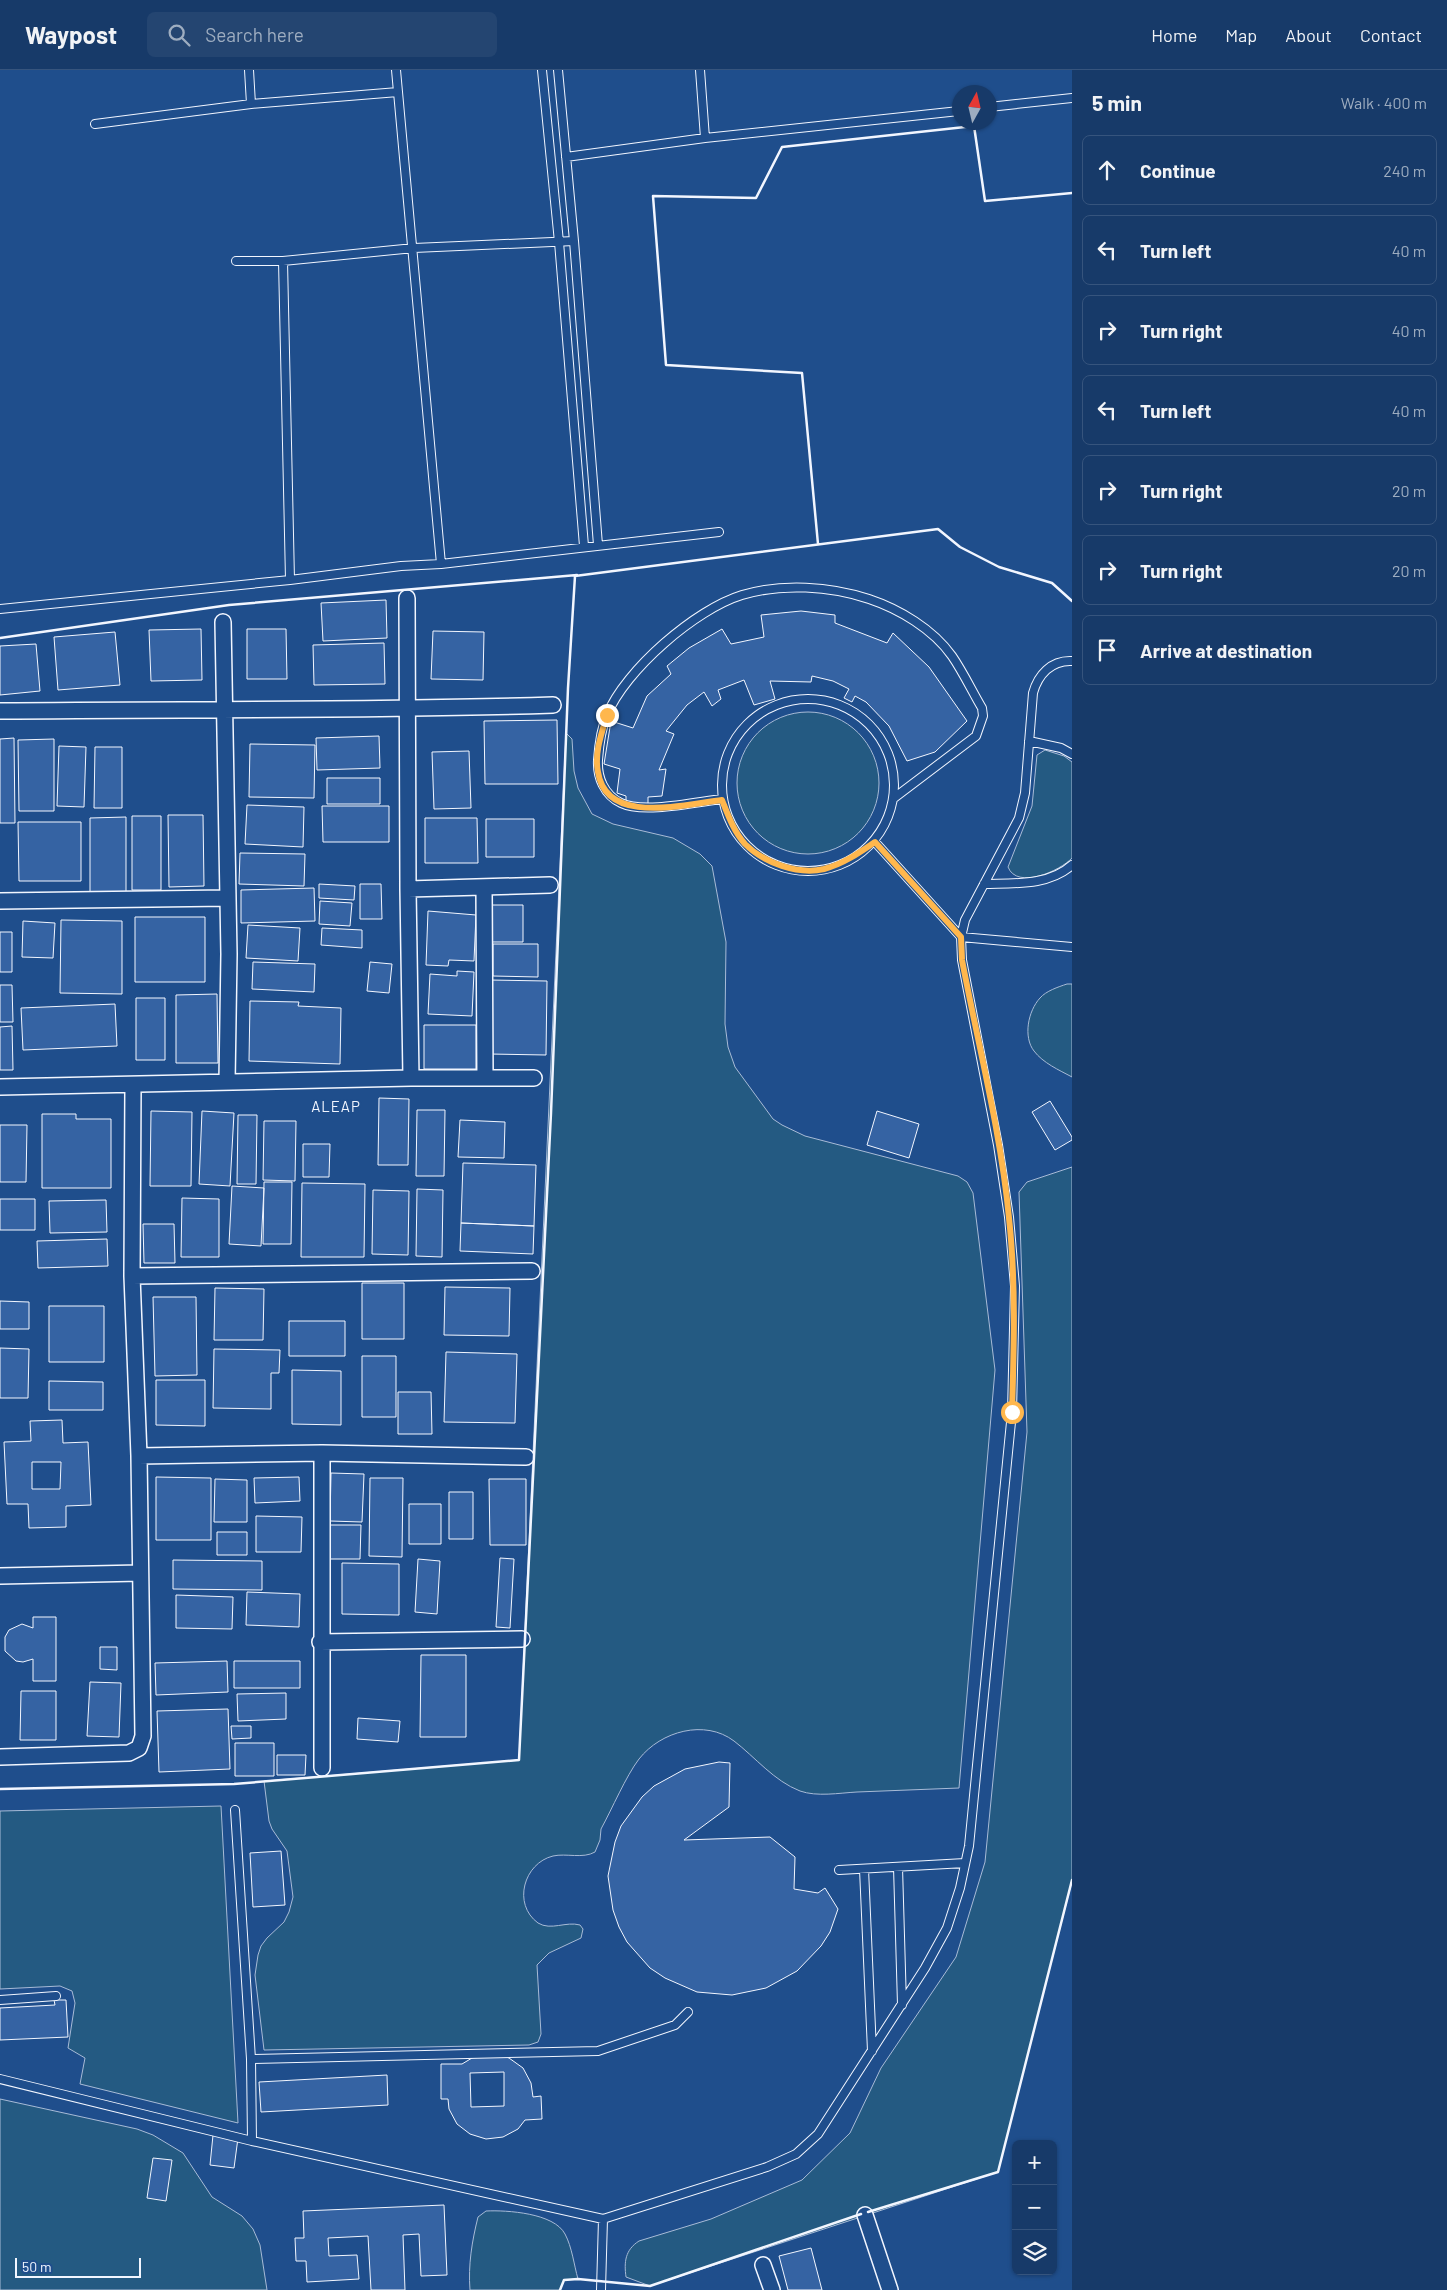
<!DOCTYPE html>
<html lang="en">
<head>
<meta charset="utf-8">
<style>
  :root { --surface:#173a69; --page:#244571; --text:#f1f3f6; --muted:#9eadc0; --line:#36547d }
  body { margin:0; font-family:Barlow,sans-serif; background:var(--page); color:var(--text) }
  .controls { position:absolute; right:15px; bottom:15px; display:grid; overflow:hidden; border-radius:8px; box-shadow:0 1px 4px #0004 }
  .controls button { width:45px; height:45px; display:grid; place-items:center; padding:0; border:0; border-bottom:1px solid var(--line); background:var(--surface); color:var(--text); font:25px sans-serif }
  .compass { position:absolute; left:952px; top:15px; width:45px; height:45px; border-radius:50%; background:var(--surface); box-shadow:0 1px 4px #0004; rotate:8deg }
  .scale { position:absolute; left:15px; bottom:12px; width:126px; box-sizing:border-box; padding-left:5px; border:2px solid #f2f6ff; border-top:0; font-size:14px; line-height:18px; white-space:nowrap; color:#f2f6ff; -webkit-text-stroke:4px #1f4e8c; paint-order:stroke }
  .stop { position:absolute; width:15px; height:15px; margin:-11px; border:4px solid #ffb74d; border-radius:50%; background:#fff }
  .stop.end { background:#ffb74d; border-color:#fff; box-shadow:0 1px 5px #0008 }
  .list { margin:0; padding:0; list-style:none }
  h2 { display:flex; justify-content:space-between; align-items:center; height:65px; margin:0; padding:0 20px; font-size:21px }
  h2 small { font-size:16px; font-weight:400; color:var(--muted) }
  .list li { display:grid; grid-template-columns:32px 1fr auto; gap:15px; align-items:center; box-sizing:border-box; height:70px; margin:0 10px 10px; padding:0 10px; border:1px solid var(--line); border-radius:8px }
  .list b { display:block; font-size:19px; white-space:nowrap }
  .list em { font-size:16px; font-style:normal; color:var(--muted) }
  .icon { flex:none; width:28px; height:28px; fill:none; stroke:currentColor; stroke-width:2; stroke-linecap:round; stroke-linejoin:round }
  .map { position:relative; flex:none; width:1072px; height:2220px; overflow:hidden }
  header { display:flex; align-items:center; gap:30px; box-sizing:border-box; height:70px; padding:0 25px; background:var(--surface); border-bottom:1px solid var(--line) }
  header strong { font-size:24px }
  nav { display:flex; gap:28px; margin-inline-start:auto; font-size:18px }
  .search { width:350px; height:45px; background:var(--page); display:flex; align-items:center; gap:12px; box-sizing:border-box; padding:0 18px; border-radius:8px; color:var(--muted); font-size:19px }
  main { display:flex }
  aside { flex:1; background:var(--surface) }
  .map>svg:first-child { display:block }
</style>
</head>
<body>
<header>
<strong>Waypost</strong>
<div class="search"><svg class="icon" aria-label="search" viewBox="0 0 24 24"><circle cx="10" cy="10" r="6"/><path d="M15 15l6 6"/></svg>Search here</div>
<nav><a>Home</a><a>Map</a><a>About</a><a>Contact</a></nav>
</header>
<main>
<div class="map">
<svg width="1072" height="2220" viewBox="0 0 1072 2220">
  <rect width="100%" height="100%" fill="#1f4e8c"/>
  <path fill="#245a82" stroke="#a8bbd7" d="M737 713a71 71 0 1 1 142 0a71 71 0 1 1-142 0Z
    M566,663L572,669L574,701L578,718L592,744L613,754L673,768L700,784L712,796L726,872L725,954L728,977L735,997L773,1049L782,1055L805,1066L958,1106L967,1112L973,1123L995,1300L959,1718C925,1719 891,1721 857,1722C839,1723 817,1727 800,1721C774,1711 755,1687 734,1671C705,1649 661,1661 639,1689C626,1706 612,1739 601,1759L600,1770L595,1782C583,1789 566,1783 553,1786C524,1793 512,1834 538,1853C551,1861 566,1851 580,1855L583,1859L581,1868L549,1883L537,1895L541,1964L538,1972L529,1975L264,1980L255,1905L258,1885L261,1876L267,1868L284,1852L289,1842L293,1827L287,1781L272,1759L269,1751L264,1711L519,1690Z
    M1045,680L1064,686L1072,692V788C1060,801 1017,820 1008,797L1032,736L1037,685Z
    M1067,914H1072V1007C1059,1000 1043,993 1034,981C1023,967 1028,941 1040,928C1046,921 1058,917 1067,914Z
    M1072,1097V1811L998,2102L650,2216L626,2207C624,2192 625,2180 639,2171L711,2149L802,2110L850,2063L881,1998L956,1887L985,1792L1027,1362L1019,1122L1027,1112Z
    M221,1736L238,2053L80,2014L85,1988L68,1978L75,1933L72,1921L60,1916L0,1919V1741Z
    M0,2029L137,2059L153,2065L183,2083L212,2127L242,2146L253,2159L260,2175L267,2220H0Z
    M486,2141C507,2140 554,2143 565,2164C572,2177 574,2195 578,2209L564,2210L560,2220H470C468,2195 472,2171 478,2147Z"/>
  <path fill="#3563a3" stroke="#f2f6ff" fill-rule="evenodd" d="M386,530L387,568L323,571L321,533Z
    M801,541L835,545V553L887,573L893,563L929,597L967,651L935,682L907,691L889,656L866,632L855,626L852,632L844,628L849,619L833,611L812,606L811,612L770,611L775,629L754,635L744,610L718,620L721,629L712,636L704,622L687,635L666,661L674,664L659,700L666,699L662,726L648,727V735L626,732V726L617,723L620,699L604,694L611,651L633,658L647,626L671,604L667,596L689,578L722,559L731,574L764,567L761,545Z
    M201,559L202,610L151,611L149,560Z
    M247,559H286L287,609H247Z
    M433,561L484,562L483,610L431,609Z
    M115,562L120,615L58,620L54,567Z
    M384,573L385,614L314,615L313,575Z
    M36,574L40,621L0,625V576Z
    M557,650L558,714H485L484,651Z
    M379,666L380,698L317,700L316,668Z
    M14,668L15,753H0V669Z
    M54,669V741H19L18,670Z
    M250,674L315,675L314,728L249,727Z
    M59,676L86,677L84,737L57,736Z
    M95,677H122V738H94Z
    M469,681L471,738L434,739L432,682Z
    M327,708H380V734H327Z
    M247,735L304,737L303,777L245,774Z
    M322,736H389V772H323Z
    M168,745H203L204,816L169,817Z
    M132,746H161V820H132Z
    M126,747V822H90V748Z
    M425,748H477L478,793H425Z
    M486,749H534V787H486Z
    M18,752H81V811H19Z
    M240,783L305,784L304,816L239,814Z
    M319,814L355,816L354,830L319,828Z
    M360,814H381L382,849H360Z
    M314,818L315,851L241,853V820Z
    M320,831L352,833L350,856L319,854Z
    M488,835H523V872H488Z
    M428,841L476,845L474,891L449,890L448,896L426,895Z
    M135,847H205V912H135Z
    M61,850L122,851V924L60,923Z
    M23,851L55,853L53,888L22,887Z
    M248,855L300,858L298,891L246,888Z
    M322,858L362,860V878L321,875Z
    M0,862H12V902H0Z
    M493,874H538V907L493,906Z
    M253,892L315,894L314,922L252,919Z
    M370,892L392,894L389,923L367,921Z
    M457,901L474,902L472,946L428,944L430,904L457,906Z
    M490,910L547,911L546,985L489,984Z
    M0,915H12L13,952H0Z
    M217,924L218,993H176V925Z
    M136,928H165V990H136Z
    M250,931L299,932L298,936L341,938L340,994L249,991Z
    M115,934L117,976L23,980L21,938Z
    M424,955H476V999H424Z
    M12,956L13,1000H0V957Z
    M379,1028L409,1029L408,1095H378Z
    M1050,1031L1072,1067V1070L1055,1080L1032,1042Z
    M417,1040H445L444,1106H416Z
    M151,1041L192,1042L191,1116H150Z
    M202,1041L234,1043L230,1116L199,1114Z
    M877,1041L919,1054L909,1088L867,1075Z
    M42,1044H76V1049H111V1118H42Z
    M238,1045H257L256,1114H237Z
    M460,1050L505,1052L504,1088L458,1087Z
    M264,1051H296L295,1111L263,1110Z
    M0,1055H27L26,1112H0Z
    M303,1074H330L329,1107H303Z
    M463,1093L536,1095L534,1156L461,1153Z
    M264,1112H292L291,1174H263Z
    M302,1113L365,1114L364,1187H301Z
    M232,1116L264,1118L261,1176L229,1174Z
    M417,1119L443,1120L442,1187L416,1186Z
    M373,1120L409,1121L408,1185L372,1184Z
    M182,1128L219,1129V1187H181Z
    M0,1129H35V1160H0Z
    M106,1130L107,1162L50,1163L49,1131Z
    M461,1153L534,1156L533,1184L460,1181Z
    M143,1154H174L175,1193H144Z
    M107,1169L108,1196L38,1198L37,1171Z
    M362,1213H404V1269H362Z
    M445,1217L510,1218L509,1266L444,1265Z
    M215,1218L264,1219L263,1270H214Z
    M153,1227H196L197,1305L155,1306Z
    M0,1231L29,1232V1259H0Z
    M49,1236H104V1292H49Z
    M289,1251H345V1286H289Z
    M0,1278L29,1279L28,1328H0Z
    M214,1279L280,1280L279,1303H271V1339L213,1338Z
    M446,1282L517,1284L515,1353L444,1352Z
    M362,1286H396V1347H362Z
    M292,1300L341,1301V1355L292,1354Z
    M156,1310H205V1356L156,1355Z
    M49,1311L103,1312V1340H49Z
    M398,1322H431L432,1364H398Z
    M62,1350L63,1373L88,1372L91,1435L66,1436V1457L29,1458L28,1434H7L4,1372L31,1371L30,1351ZM32,1392H61L60,1419H32Z
    M331,1403L364,1404L362,1452L330,1451Z
    M156,1407L211,1408V1470H156Z
    M299,1407L300,1431L255,1433L254,1408Z
    M370,1408H403L402,1487L369,1486Z
    M215,1409L247,1410V1452H214Z
    M489,1409H526V1475H490Z
    M449,1422H473V1469H449Z
    M409,1434H441V1474H409Z
    M256,1446L302,1447L301,1482H256Z
    M330,1455H361L360,1489H330Z
    M217,1462H247V1485H217Z
    M500,1488L514,1489L510,1558L496,1557Z
    M418,1489L440,1491L437,1544L415,1542Z
    M173,1490L262,1491V1520L173,1519Z
    M342,1493L399,1494V1545L342,1544Z
    M247,1522L300,1524L299,1557L246,1555Z
    M176,1525L233,1527L232,1559L176,1558Z
    M33,1547H56V1611H33V1589L23,1592L16,1591L5,1581V1567L9,1560L22,1554L33,1558Z
    M100,1577H117V1600L100,1599Z
    M421,1585H466V1667H420Z
    M227,1591L228,1622L156,1625L155,1593Z
    M234,1591H300V1618H234Z
    M90,1612L121,1613L119,1667L87,1666Z
    M21,1621H56V1670H20Z
    M286,1623V1649L238,1651L237,1624Z
    M228,1639L230,1699L159,1702L157,1641Z
    M358,1648L400,1651L398,1672L357,1669Z
    M231,1656H251V1668L232,1669Z
    M235,1673H274V1706H235Z
    M277,1685H306L305,1705H277Z
    M719,1692L730,1693L729,1737L684,1770L770,1767L795,1787L794,1819L818,1823L825,1818L838,1839L830,1862L821,1876L797,1901L766,1918L732,1925L697,1922L665,1908L650,1898L627,1872L619,1857L613,1840L608,1806L615,1772L621,1756L642,1727L654,1716L685,1699Z
    M281,1781L285,1835L253,1837L250,1783Z
    M54,1930H66L68,1967L0,1970V1938L55,1935Z
    M493,1983L509,1988L523,1998L531,2013L533,2027L541,2026L542,2049L525,2050L518,2059L503,2067L486,2069L470,2064L457,2054L449,2039L448,2029H441V1994H462L477,1985ZM504,2002V2036L471,2037L470,2003Z
    M387,2005L388,2035L261,2042L259,2012Z
    M213,2065L238,2068L234,2098L210,2095Z
    M153,2088L172,2090L166,2131L147,2128Z
    M444,2135L447,2205L421,2206L419,2164L403,2165L405,2220H371L368,2166L328,2168L329,2186L357,2185L359,2209L307,2212L306,2191H296L295,2168H304L303,2141Z
    M811,2178L822,2220H788L779,2186Z"/>
  <g fill="none" stroke-linecap="round" stroke-linejoin="round">
    <defs>
      <path id="lane" d="M249,0L251,34
        M396,0L441,494
        M542,0L559,172L584,476
        M558,0L574,171L598,475
        M700,0L705,68
        M989,37L1072,28
        M95,54L251,34L398,22
        M566,87L705,68L959,41
        M236,191H283L414,178L574,171
        M283,191L290,510L401,496L441,494L719,462
        M0,539L290,510
        M722 715a86 86 0 1 1 172 0a86 86 0 1 1-172 0Z
        M1029,671L1061,678L1072,684
        M722,729C696,732 643,744 621,733C604,725 597,707 598,690C599,675 601,659 607,645C625,600 696,539 742,525C782,513 830,516 869,529C899,539 933,559 952,586C963,602 972,621 982,638L983,646L976,666L894,728
        M875,772L961,867L1072,877
        M984,814C1014,813 1049,816 1072,795
        M235,1740L251,1989L252,2071L603,2149L601,2220
        M898,1797L902,1935
        M864,1799L872,1981
        M839,1800L965,1793
        M0,1930L56,1926
        M251,1989L598,1981L675,1955L688,1942
        M0,2009L252,2071
        M603,2149L767,2097L796,2084L818,2064L925,1898L947,1858L960,1818L969,1776L1012,1342L1015,1216L1009,1147L998,1075L962,890L961,867L965,850L1019,748L1025,723L1033,623C1038,605 1051,590 1072,591"/>
      <path id="street" d="M407,528L408,819L411,1008
        M223,552L229,884L227,1012
        M0,641C184,639 369,641 553,635
        M484,817L485,1008
        M408,819L550,815
        M0,831L227,828
        M0,1017L411,1008H534
        M132,1206L532,1201
        M322,1383V1698
        M139,1386L322,1383L526,1387
        M0,1506L140,1503
        M320,1572L522,1569
        M0,1687L129,1683L139,1678L143,1666L139,1386L132,1206L133,1015
        M865,2145L890,2220
        M763,2195L772,2220"/>
    </defs>
    <use href="#lane" stroke="#f2f6ff" stroke-width="10"/>
    <use href="#street" stroke="#f2f6ff" stroke-width="18"/>
    <use href="#lane" stroke="#1f4e8c" stroke-width="8"/>
    <use href="#street" stroke="#1f4e8c" stroke-width="15"/>
    <path stroke="#f2f6ff" stroke-width="2.5" d="M818,474L802,303L666,295L653,126L756,128L782,77L974,56L985,131L1072,123
      M0,568L229,535L577,505
      M0,1719L234,1714L519,1690L551,1043L568,618L575,506L938,459L960,477L999,497L1052,513L1072,531
      M868,2142L998,2102L1072,1810
      M560,2220L564,2210L578,2209L650,2216L861,2144"/>
  </g>
  <g fill="none" stroke-linecap="round" stroke-linejoin="round">
    <path stroke="#ffb74d" stroke-width="6" d="M607,645C602,662 594,683 598,702C606,756 685,734 722,730C728,745 734,762 745,774C764,793 798,805 824,799C843,794 859,783 875,772L961,867L962,890C978,974 1001,1063 1009,1148C1016,1213 1014,1277 1012,1342"/>
  </g>
  <g text-anchor="middle" stroke-width="4" stroke-linejoin="round" paint-order="stroke">
    <g font-size="15" letter-spacing="1" fill="#f2f6ff" stroke="#1f4e8c">
      <text x="336" y="1042">ALEAP</text>
    </g>
  </g>
</svg>
<div class="controls">
<button>+</button>
<button>−</button>
<button><svg class="icon" aria-label="layers" viewBox="0 0 24 24"><path d="M12 4l9 5-9 5-9-5zM3 14l9 5 9-5"/></svg></button>
</div>
<svg class="compass" viewBox="-18 -18 36 36"><path d="M0-13l5 13h-10z" fill="#e53935"/><path d="M0 13l5-13h-10z" fill="#9eadc0"/></svg>
<div class="scale">50 m</div>
<div class="stop" style="left:1012px;top:1342px"></div>
<div class="stop end" style="left:607px;top:645px"></div>
</div>
<aside>
<h2>5 min<small>Walk · 400 m</small></h2>
<ul class="list">
<li><svg class="icon" aria-label="ahead" viewBox="0 0 24 24"><path d="M12 20V5M6 11l6-6 6 6"/></svg><div><b>Continue</b></div><em>240 m</em></li>
<li><svg class="icon" aria-label="left" viewBox="0 0 24 24"><path d="M17 20v-9H6M10 6l-5 5 5 5"/></svg><div><b>Turn left</b></div><em>40 m</em></li>
<li><svg class="icon" aria-label="right" viewBox="0 0 24 24"><path d="M7 20v-9h11M14 6l5 5-5 5"/></svg><div><b>Turn right</b></div><em>40 m</em></li>
<li><svg class="icon" aria-label="left" viewBox="0 0 24 24"><path d="M17 20v-9H6M10 6l-5 5 5 5"/></svg><div><b>Turn left</b></div><em>40 m</em></li>
<li><svg class="icon" aria-label="right" viewBox="0 0 24 24"><path d="M7 20v-9h11M14 6l5 5-5 5"/></svg><div><b>Turn right</b></div><em>20 m</em></li>
<li><svg class="icon" aria-label="right" viewBox="0 0 24 24"><path d="M7 20v-9h11M14 6l5 5-5 5"/></svg><div><b>Turn right</b></div><em>20 m</em></li>
<li><svg class="icon" aria-label="arrive" viewBox="0 0 24 24"><path d="M6 21V4h12l-3 4 3 4H6"/></svg><div><b>Arrive at destination</b></div></li>
</ul>
</aside>
</main>
</body>
</html>
